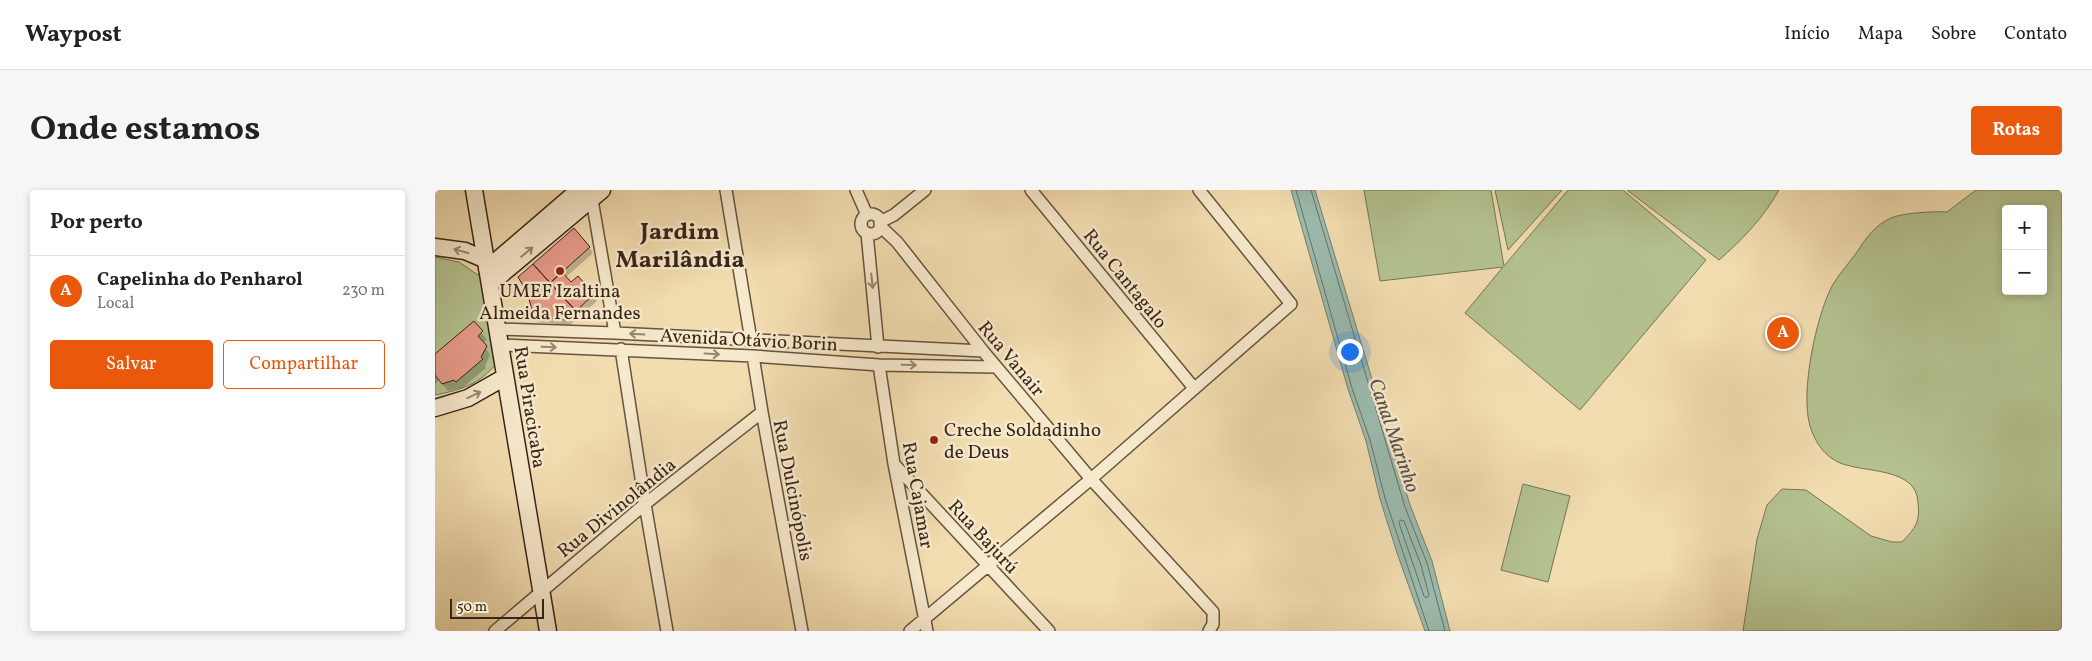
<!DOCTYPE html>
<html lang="pt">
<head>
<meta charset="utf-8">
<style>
  :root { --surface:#fff; --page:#f6f6f6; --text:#222; --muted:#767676; --line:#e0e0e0; --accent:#ea580c }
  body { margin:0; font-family:Vollkorn,serif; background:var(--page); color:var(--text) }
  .controls { position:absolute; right:15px; top:15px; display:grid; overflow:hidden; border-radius:5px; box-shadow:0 2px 8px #0003 }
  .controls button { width:45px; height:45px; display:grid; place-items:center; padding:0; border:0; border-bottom:1px solid var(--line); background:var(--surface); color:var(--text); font:25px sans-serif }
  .scale { position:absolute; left:15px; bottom:12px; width:94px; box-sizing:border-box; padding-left:5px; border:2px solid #372519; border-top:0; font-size:14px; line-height:18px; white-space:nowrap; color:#372519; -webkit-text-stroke:4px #f7e9cc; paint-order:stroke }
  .you { position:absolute; left:914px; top:161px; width:18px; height:18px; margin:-12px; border:4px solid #fff; border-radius:50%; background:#1a73e8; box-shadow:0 0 0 8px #1a73e833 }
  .badge { display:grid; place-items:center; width:32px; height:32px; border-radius:50%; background:var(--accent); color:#fff; font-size:16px; font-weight:700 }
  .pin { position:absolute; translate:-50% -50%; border:2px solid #fff; box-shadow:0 1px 5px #0006 }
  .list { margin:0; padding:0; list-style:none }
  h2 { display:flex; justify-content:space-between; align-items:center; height:65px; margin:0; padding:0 20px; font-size:21px }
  h2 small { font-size:16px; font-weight:400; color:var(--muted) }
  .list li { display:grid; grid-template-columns:32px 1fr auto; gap:15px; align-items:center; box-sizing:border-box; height:70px; padding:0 20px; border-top:1px solid var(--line) }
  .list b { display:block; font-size:19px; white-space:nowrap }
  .list p { margin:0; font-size:16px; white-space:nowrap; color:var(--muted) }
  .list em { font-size:16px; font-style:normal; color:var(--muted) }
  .actions { display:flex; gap:10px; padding:15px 20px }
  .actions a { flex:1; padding:11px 0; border:1px solid var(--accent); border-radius:5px; text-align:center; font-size:18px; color:var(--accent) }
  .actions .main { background:var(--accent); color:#fff }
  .map { position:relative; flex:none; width:1627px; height:441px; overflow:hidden; border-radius:5px }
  header { display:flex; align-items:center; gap:30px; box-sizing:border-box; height:70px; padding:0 25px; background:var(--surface); border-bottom:1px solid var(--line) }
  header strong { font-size:24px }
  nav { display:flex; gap:28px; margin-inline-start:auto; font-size:18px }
  .intro { display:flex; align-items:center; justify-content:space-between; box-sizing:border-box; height:120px; padding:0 30px }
  h1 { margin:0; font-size:35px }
  .button { padding:12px 22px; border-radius:5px; background:var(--accent); color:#fff; font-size:18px; font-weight:700 }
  main { display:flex; gap:30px; padding:0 30px }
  aside { flex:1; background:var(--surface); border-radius:5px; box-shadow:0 2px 8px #0003 }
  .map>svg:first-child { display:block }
</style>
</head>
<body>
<header>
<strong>Waypost</strong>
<nav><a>Início</a><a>Mapa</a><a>Sobre</a><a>Contato</a></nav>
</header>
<div class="intro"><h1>Onde estamos</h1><a class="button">Rotas</a></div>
<main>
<aside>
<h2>Por perto<small></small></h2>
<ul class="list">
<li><span class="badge">A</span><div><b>Capelinha do Penharol</b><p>Local</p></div><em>230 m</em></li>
</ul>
<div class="actions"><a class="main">Salvar</a><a>Compartilhar</a></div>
</aside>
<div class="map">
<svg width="1627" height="441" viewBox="0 0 1627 441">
  <rect width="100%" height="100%" fill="#f2ddb0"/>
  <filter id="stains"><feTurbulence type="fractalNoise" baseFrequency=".004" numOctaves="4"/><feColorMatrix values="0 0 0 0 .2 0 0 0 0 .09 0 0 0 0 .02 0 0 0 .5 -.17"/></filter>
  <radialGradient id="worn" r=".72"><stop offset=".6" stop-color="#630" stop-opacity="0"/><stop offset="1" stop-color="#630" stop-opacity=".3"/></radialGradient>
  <path fill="#b4c290" stroke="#767454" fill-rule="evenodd" d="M929,0H1056L1069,76L1133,0H1188L1271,70L1145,220L1030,123L1068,77L945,91Z
    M1060,0H1127L1073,60Z
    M1192,0H1344C1329,27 1307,50 1284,70Z
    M1541,0H1627V441H1308L1322,349L1332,315L1347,299L1371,300L1436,346L1457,352H1467C1481,337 1485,333 1483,312C1481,277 1430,283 1405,273C1389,266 1380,252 1375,236C1365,202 1381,127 1397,96C1404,84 1414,73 1422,62C1431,48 1440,35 1456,28C1466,23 1501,21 1512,22ZM1571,19H1608V101H1571Z
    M0,67L24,72L46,87L62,173C45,194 26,200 0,205Z
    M1088,294L1135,306L1113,392L1066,380Z"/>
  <path fill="#9bbbae" stroke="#737f72" d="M856,0H880L975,315L997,371L1015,441H990L963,366L945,309L931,251L913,199Z"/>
  <path fill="#0003" d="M154,57L158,63L131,87L136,93L142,88L162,111L135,135L102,132L99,126L94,103Z
    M39,132L52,150L48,153L55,165L50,176L51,178L26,199L25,198L13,201L4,190L0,194V165Z"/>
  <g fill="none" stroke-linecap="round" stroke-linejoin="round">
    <path stroke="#697064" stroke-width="1" d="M861,0L917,198L935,250L950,308L994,441
      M876,0L970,317L992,373L1010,441
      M966,330L969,331L986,375L994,405L992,408L989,406L964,333Z"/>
  </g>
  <path fill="#e99c8b" stroke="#372519" d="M139,38L155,57L115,93L98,74Z
    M98,74L141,121L131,130L98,126L93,104L83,87Z
    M127,82L136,92L143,86L159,104L141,121L115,93Z
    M39,131L48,141L43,146L52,156L46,167L48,169L21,192L19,190L7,194L0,185V164Z
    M1345,135L1353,140L1349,146L1342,140Z"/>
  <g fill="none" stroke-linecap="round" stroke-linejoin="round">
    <defs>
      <path id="street" d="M291,0L316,150
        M421,0L432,25
        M596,0L759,198
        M156,4L180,143
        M426 34a10 10 0 1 1 20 0a10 10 0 1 1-20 0Z
        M445,32L459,25L490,0
        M445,36L462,52L548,161L656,289L778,422V434L774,441
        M432,43L443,157
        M63,139L180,143L548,161
        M66,155L318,166L444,175L561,177
        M186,159L210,314L232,441
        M318,166L327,222L367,441
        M444,175L459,274L492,441
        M459,274L614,441
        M60,441L210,314L327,222
        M475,441L656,289L856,114L764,0"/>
      <path id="secondary" d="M39,0L113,441
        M0,57L30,61L51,70
        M52,79L144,0
        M55,94L167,0
        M0,218L33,208L70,187"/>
    </defs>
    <use href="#street" stroke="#66533f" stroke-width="14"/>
    <use href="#secondary" stroke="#372519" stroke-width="19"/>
    <use href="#street" stroke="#f7e9cc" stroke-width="11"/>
    <use href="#secondary" stroke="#f7e9cc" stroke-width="16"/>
  </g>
  <defs><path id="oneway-shaft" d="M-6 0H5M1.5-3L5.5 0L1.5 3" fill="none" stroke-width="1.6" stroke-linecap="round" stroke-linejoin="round" transform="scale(1.25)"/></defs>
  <g stroke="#978772">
    <use href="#oneway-shaft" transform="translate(26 61) rotate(-165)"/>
    <use href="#oneway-shaft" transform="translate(92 62) rotate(-40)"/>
    <use href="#oneway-shaft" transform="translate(437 91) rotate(84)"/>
    <use href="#oneway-shaft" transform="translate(202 144) rotate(-177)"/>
    <use href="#oneway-shaft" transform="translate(114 157) rotate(2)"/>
    <use href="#oneway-shaft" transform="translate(277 164) rotate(3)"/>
    <use href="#oneway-shaft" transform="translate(474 175) rotate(1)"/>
    <use href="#oneway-shaft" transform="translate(39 205) rotate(-25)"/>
  </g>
  <g fill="#8f2418" stroke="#f7e9cc" stroke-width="2">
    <circle cx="125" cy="81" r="5"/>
    <circle cx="499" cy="250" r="5"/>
  </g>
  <g text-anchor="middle" stroke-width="5" stroke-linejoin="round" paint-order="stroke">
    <g font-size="19" fill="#372519" stroke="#f7e9cc">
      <text transform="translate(691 88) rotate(51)" y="7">Rua Cantagalo</text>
      <text transform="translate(314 149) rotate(3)" y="7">Avenida Otávio Borin</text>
      <text transform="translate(577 168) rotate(50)" y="7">Rua Vanair</text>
      <text transform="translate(96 217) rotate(81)" y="7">Rua Piracicaba</text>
      <text transform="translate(359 300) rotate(79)" y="7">Rua Dulcinópolis</text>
      <text transform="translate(484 305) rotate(80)" y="7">Rua Cajamar</text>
      <text transform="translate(181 317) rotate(-39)" y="7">Rua Divinolândia</text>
      <text transform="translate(549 346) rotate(47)" y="7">Rua Bajurú</text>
    </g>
    <g font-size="19" fill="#372519" stroke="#f7e9cc">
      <text x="125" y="107">UMEF Izaltina<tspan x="125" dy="22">Almeida Fernandes</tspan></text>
      <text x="509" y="246" text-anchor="start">Creche Soldadinho<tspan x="509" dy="22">de Deus</tspan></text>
    </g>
    <g font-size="20" font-style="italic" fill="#555246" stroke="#f7e9cc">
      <text transform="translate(960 245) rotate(71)" y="7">Canal Marinho</text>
    </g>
    <g font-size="24" font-weight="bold" fill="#372519" stroke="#f7e9cc">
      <text x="245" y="49">Jardim<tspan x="245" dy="28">Marilândia</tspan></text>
    </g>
  </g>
  <rect width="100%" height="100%" filter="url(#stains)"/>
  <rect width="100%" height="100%" fill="url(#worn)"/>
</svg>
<div class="controls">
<button>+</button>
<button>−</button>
</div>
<div class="scale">50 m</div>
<div class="you"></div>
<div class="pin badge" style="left:1348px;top:143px">A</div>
</div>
</main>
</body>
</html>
